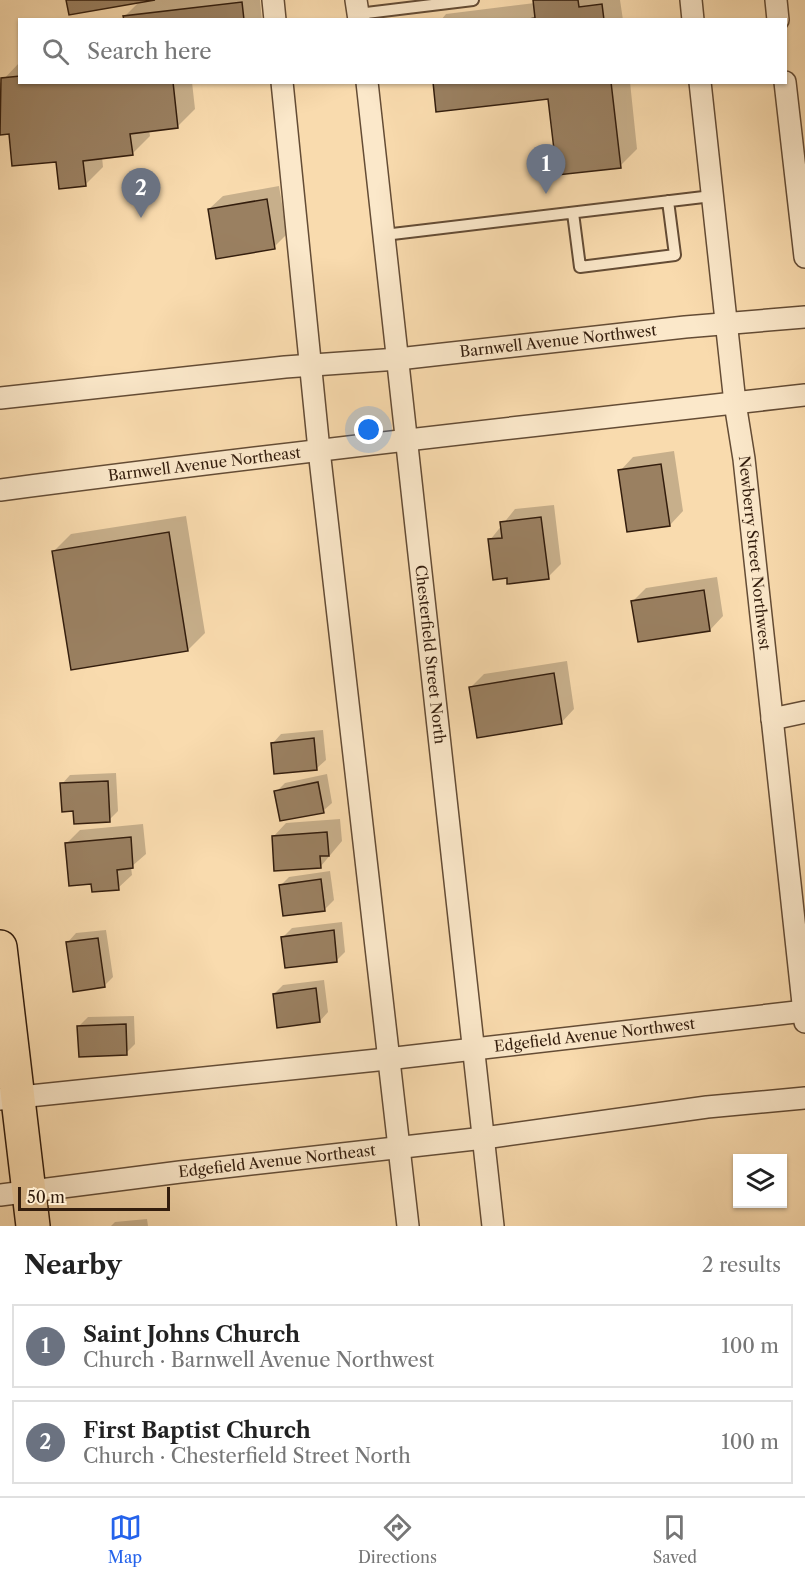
<!DOCTYPE html>
<html lang="en">
<head>
<meta charset="utf-8">
<style>
  :root { --surface:#fff; --page:#f6f6f6; --text:#222; --muted:#767676; --line:#e0e0e0; --accent:#2563eb }
  body { margin:0; font-family:"Libre Caslon Text",serif; background:var(--page); color:var(--text) }
  .controls { position:absolute; right:18px; bottom:18px; display:grid; overflow:hidden; border-radius:0px; box-shadow:0 2px 4px #0004 }
  .controls button { width:54px; height:54px; display:grid; place-items:center; padding:0; border:0; border-bottom:2px solid var(--line); background:var(--surface); color:var(--text); font:30px sans-serif }
  .scale { position:absolute; left:18px; bottom:15px; width:152px; box-sizing:border-box; padding-left:6px; border:3px solid #331d0d; border-top:0; font-size:16px; line-height:21px; white-space:nowrap; color:#331d0d; -webkit-text-stroke:4px #fbe8ca; paint-order:stroke }
  .you { position:absolute; left:369px; top:430px; width:21px; height:21px; margin:-15px; border:4px solid #fff; border-radius:50%; background:#1a73e8; box-shadow:0 0 0 9px #1a73e833 }
  .badge { display:grid; place-items:center; width:39px; height:39px; border-radius:50%; background:var(--accent); color:#fff; font-size:20px; font-weight:700 }
  .pin { position:absolute; translate:-50% -50px; filter:drop-shadow(0 2px 3px #0008) }
  .pin::after { content:''; position:absolute; top:32px; width:21px; height:18px; background:inherit; clip-path:polygon(0 0,100% 0,50% 100%) }
  .list { margin:0; padding:0; list-style:none }
  h2 { display:flex; justify-content:space-between; align-items:center; height:78px; margin:0; padding:0 24px; font-size:26px }
  h2 small { font-size:20px; font-weight:400; color:var(--muted) }
  .list li { display:grid; grid-template-columns:39px 1fr auto; gap:18px; align-items:center; box-sizing:border-box; height:84px; margin:0 12px 12px; padding:0 12px; border:2px solid var(--line); border-radius:0px }
  .list b { display:block; font-size:22px; white-space:nowrap }
  .list p { margin:0; font-size:20px; white-space:nowrap; color:var(--muted) }
  .list em { font-size:20px; font-style:normal; color:var(--muted) }
  .icon { flex:none; width:33px; height:33px; fill:none; stroke:currentColor; stroke-width:2; stroke-linecap:round; stroke-linejoin:round }
  .map { position:relative; flex:none; width:805px; height:1226px; overflow:hidden }
  .search { position:absolute; background:var(--surface); box-shadow:0 2px 4px #0004; left:18px; right:18px; top:18px; height:66px; display:flex; align-items:center; gap:15px; box-sizing:border-box; padding:0 21px; border-radius:0px; color:var(--muted); font-size:22px }
  .sheet { height:270px; background:var(--surface) }
  nav { display:flex; justify-content:space-around; align-items:center; box-sizing:border-box; height:84px; border-top:2px solid var(--line); background:var(--surface); font-size:16px; color:var(--muted) }
  nav a { display:grid; justify-items:center; gap:3px }
  nav .on { color:var(--accent) }
  .map>svg:first-child { display:block }
</style>
</head>
<body>
<div class="map">
<svg width="805" height="1226" viewBox="0 0 805 1226">
  <rect width="100%" height="100%" fill="#f9dbae"/>
  <filter id="stains"><feTurbulence type="fractalNoise" baseFrequency=".00333" numOctaves="4"/><feColorMatrix values="0 0 0 0 .2 0 0 0 0 .09 0 0 0 0 .02 0 0 0 .5 -.17"/></filter>
  <radialGradient id="worn" r=".72"><stop offset=".6" stop-color="#630" stop-opacity="0"/><stop offset="1" stop-color="#630" stop-opacity=".3"/></radialGradient>
  <path fill="#0003" d="M68,0H260L262,20H125V16L140,1Z
    M535,0H620L623,20H441L446,14L535,3Z
    M20,62V82H192L195,109L177,127L149,130L150,136L132,154L102,157L103,167L85,185L57,160L10,132L0,133V83Z
    M434,82H630L637,149L620,166L549,98Z
    M279,186L287,234L274,247L209,209L223,196Z
    M674,451L683,511L670,525L620,471L633,457Z
    M554,505L561,564L548,577L508,576L490,540L515,509Z
    M186,516L205,633L188,650L54,551L71,534Z
    M717,577L723,616L710,630L633,601L646,588Z
    M567,661L574,709L561,723L471,687L484,674Z
    M323,730L326,760L317,768L273,743L281,734Z
    M116,773L118,811L109,820L62,784L70,775Z
    M327,774L332,803L323,811L276,792L285,783Z
    M340,819L342,841L321,866L273,837L286,823Z
    M143,824L146,854L131,867L132,875L118,888L93,882L67,843L80,830Z
    M330,871L334,900L325,909L284,915L280,886L289,877Z
    M342,922L345,952L337,960L283,937L292,928Z
    M106,930L113,977L104,986L68,942L76,933Z
    M324,980L328,1012L320,1021L274,994L283,985Z
    M134,1016L135,1044L126,1053L79,1026L88,1017Z
    M147,1219L148,1226H111L115,1222Z"/>
  <path fill="#9a8061" stroke="#331d0d" stroke-width="1.5" d="M66,0H155L69,15Z
    M533,0H578L579,7L602,4L604,20H523L535,18Z
    M242,2L244,20H124L123,16Z
    M20,76V82H173L178,128L130,134L133,155L83,161L86,186L59,189L56,162L12,166L9,134L0,135L1,78Z
    M433,82H611L621,168L557,175L548,99L436,112Z
    M267,199L275,249L216,259L208,209Z
    M661,464L670,526L627,532L618,470Z
    M541,517L549,579L507,584V578L493,580L488,539L502,538L500,522Z
    M169,532L188,651L71,670L52,551Z
    M704,590L710,631L638,642L631,601Z
    M554,673L562,724L477,738L469,687Z
    M314,738L317,770L274,774L271,743Z
    M108,781L110,822L74,824L73,811L62,812L60,783Z
    M318,782L324,813L280,821L274,791Z
    M327,832L329,856H320L321,868L274,871L272,836Z
    M131,837L133,868L117,870L119,890L92,892L91,884L69,886L65,843Z
    M321,879L325,911L283,916L279,885Z
    M334,930L337,962L285,968L281,937Z
    M98,938L105,987L73,992L66,942Z
    M316,988L320,1022L277,1028L273,994Z
    M126,1024L127,1055L79,1057L77,1026Z"/>
  <g fill="none" stroke-linecap="round" stroke-linejoin="round">
    <defs>
      <path id="lane" d="M358,14L473,0
        M573,213L580,267L675,255L668,201
        M384,235L712,196"/>
      <g id="street">
        <path d="M273,0L275,20"/>
        <path d="M356,0L359,20"/>
        <path d="M691,0L693,20"/>
        <path d="M776,0L778,20"/>
        <path d="M282,82L319,450L408,1226"/>
        <path id="s1" d="M367,82L493,1226"/>
        <path id="s2" d="M700,82L735,403L744,459L805,1022"/>
        <path d="M785,82L805,257"/>
        <path id="s3" d="M0,398L285,367L398,359L685,327L805,317"/>
        <path id="s4" d="M0,490C268,455 536,425 805,395"/>
        <path d="M772,719L805,712"/>
        <path id="s5" d="M0,1099L387,1059L805,1011"/>
        <path id="s6" d="M0,1195L180,1172L484,1138L707,1107L805,1098"/>
      </g>
      <path id="primary" d="M0,947L33,1226"/>
    </defs>
    <use href="#lane" stroke="#644c35" stroke-width="14"/>
    <use href="#street" stroke="#644c35" stroke-width="24"/>
    <use href="#primary" stroke="#331d0d" stroke-width="36"/>
    <use href="#lane" stroke="#fbe8ca" stroke-width="10"/>
    <use href="#street" stroke="#fbe8ca" stroke-width="21"/>
    <use href="#primary" stroke="#f9dbae" stroke-width="33"/>
  </g>
  <g text-anchor="middle" stroke-width="4.5" stroke-linejoin="round" paint-order="stroke">
    <g font-size="15" fill="#331d0d" stroke="#fbe8ca">
      <text dy="5" stroke="none"><textPath href="#s3" startOffset="561">Barnwell Avenue Northwest</textPath></text>
      <text dy="5" stroke="none"><textPath href="#s4" startOffset="206">Barnwell Avenue Northeast</textPath></text>
      <text dy="5" stroke="none"><textPath href="#s2" startOffset="474">Newberry Street Northwest</textPath></text>
      <text dy="5" stroke="none"><textPath href="#s1" startOffset="576">Chesterfield Street North</textPath></text>
      <text dy="5" stroke="none"><textPath href="#s5" startOffset="598">Edgefield Avenue Northwest</textPath></text>
      <text dy="5" stroke="none"><textPath href="#s6" startOffset="279">Edgefield Avenue Northeast</textPath></text>
    </g>
  </g>
  <rect width="100%" height="100%" filter="url(#stains)"/>
  <rect width="100%" height="100%" fill="url(#worn)"/>
</svg>
<div class="controls">
<button><svg class="icon" aria-label="layers" viewBox="0 0 24 24"><path d="M12 4l9 5-9 5-9-5zM3 14l9 5 9-5"/></svg></button>
</div>
<div class="scale">50 m</div>
<div class="you"></div>
<div class="pin badge" style="left:546px;top:194px;background:#6b7280">1</div>
<div class="pin badge" style="left:141px;top:218px;background:#6b7280">2</div>
<div class="search"><svg class="icon" aria-label="search" viewBox="0 0 24 24"><circle cx="10" cy="10" r="6"/><path d="M15 15l6 6"/></svg>Search here</div>
</div>
<section class="sheet">
<h2>Nearby<small>2 results</small></h2>
<ul class="list">
<li><span class="badge" style="background:#6b7280">1</span><div><b>Saint Johns Church</b><p>Church · Barnwell Avenue Northwest</p></div><em>100 m</em></li>
<li><span class="badge" style="background:#6b7280">2</span><div><b>First Baptist Church</b><p>Church · Chesterfield Street North</p></div><em>100 m</em></li>
</ul>
</section>
<nav>
<a class="on"><svg class="icon" aria-label="map" viewBox="0 0 24 24"><path d="M3 6l6-2 6 2 6-2v14l-6 2-6-2-6 2zM9 4v14M15 6v14"/></svg>Map</a>
<a><svg class="icon" aria-label="directions" viewBox="0 0 24 24"><path d="M12 3l9 9-9 9-9-9zM9 14v-3h6M13 9l2 2-2 2"/></svg>Directions</a>
<a><svg class="icon" aria-label="saved" viewBox="0 0 24 24"><path d="M7 4h10v16l-5-4-5 4z"/></svg>Saved</a>
</nav>
</body>
</html>
